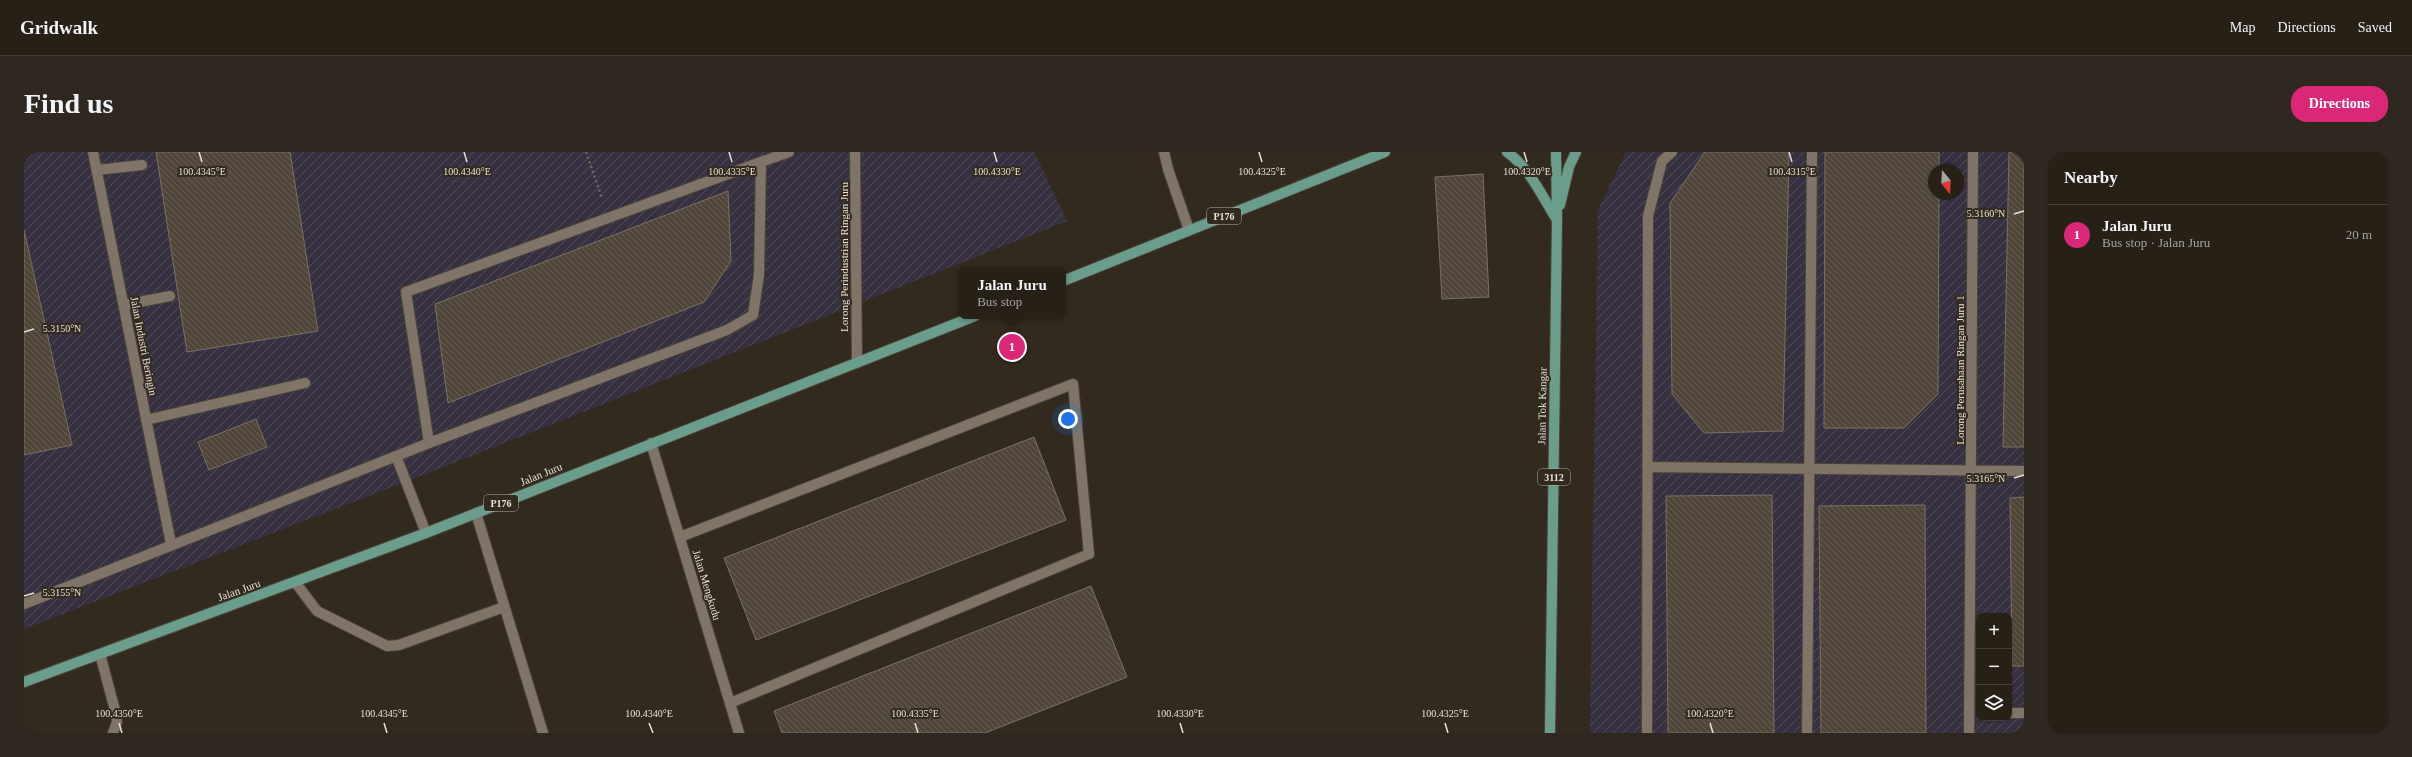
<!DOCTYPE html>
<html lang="en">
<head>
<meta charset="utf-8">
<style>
  :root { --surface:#262017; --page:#2e2820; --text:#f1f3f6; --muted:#a4a3a1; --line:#423e36; --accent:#db2777 }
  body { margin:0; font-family:Georgia,serif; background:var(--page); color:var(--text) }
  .controls { position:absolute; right:12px; bottom:12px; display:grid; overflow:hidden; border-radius:8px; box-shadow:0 1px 3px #0004 }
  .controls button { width:36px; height:36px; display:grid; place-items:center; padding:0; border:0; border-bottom:1px solid var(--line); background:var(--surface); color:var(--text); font:20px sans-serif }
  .compass { position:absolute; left:1904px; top:12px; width:36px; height:36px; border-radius:50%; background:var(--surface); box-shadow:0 1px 3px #0004; rotate:162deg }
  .you { position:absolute; left:1044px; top:267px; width:14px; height:14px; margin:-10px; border:3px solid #fff; border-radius:50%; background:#1a73e8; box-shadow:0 0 0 6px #1a73e833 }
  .badge { display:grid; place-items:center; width:26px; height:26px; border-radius:50%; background:var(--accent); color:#fff; font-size:13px; font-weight:700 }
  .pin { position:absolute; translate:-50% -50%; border:2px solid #fff; box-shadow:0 1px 4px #0006 }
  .popup { position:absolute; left:934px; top:115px; width:108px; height:52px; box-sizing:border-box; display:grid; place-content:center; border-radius:8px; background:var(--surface); filter:drop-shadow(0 1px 3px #0005); font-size:13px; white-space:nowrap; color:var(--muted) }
  .popup b { font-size:15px; color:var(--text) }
  .popup::after { content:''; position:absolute; left:50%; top:100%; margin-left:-8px; border:8px solid transparent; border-top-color:var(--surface) }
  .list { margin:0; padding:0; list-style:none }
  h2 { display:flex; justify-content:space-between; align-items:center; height:52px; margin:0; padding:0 16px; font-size:17px }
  h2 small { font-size:13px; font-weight:400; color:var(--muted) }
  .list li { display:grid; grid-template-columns:26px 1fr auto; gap:12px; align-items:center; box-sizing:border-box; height:60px; padding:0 16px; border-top:1px solid var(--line) }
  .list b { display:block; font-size:15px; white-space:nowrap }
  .list p { margin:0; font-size:13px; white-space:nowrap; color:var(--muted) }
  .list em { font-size:13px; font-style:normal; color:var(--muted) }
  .icon { flex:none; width:22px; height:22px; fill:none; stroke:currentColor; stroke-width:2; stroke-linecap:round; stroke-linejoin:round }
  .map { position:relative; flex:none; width:2000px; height:581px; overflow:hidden; border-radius:16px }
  header { display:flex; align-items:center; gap:24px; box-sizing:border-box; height:56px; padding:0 20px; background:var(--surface); border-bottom:1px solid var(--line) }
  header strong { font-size:19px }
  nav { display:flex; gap:22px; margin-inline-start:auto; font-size:14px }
  .intro { display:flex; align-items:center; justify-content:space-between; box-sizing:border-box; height:96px; padding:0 24px }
  h1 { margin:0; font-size:28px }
  .button { padding:10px 18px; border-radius:16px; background:var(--accent); color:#fff; font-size:14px; font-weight:700 }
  main { display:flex; gap:24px; padding:0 24px }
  aside { flex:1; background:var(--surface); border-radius:16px; box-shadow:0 1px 3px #0004 }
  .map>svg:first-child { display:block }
</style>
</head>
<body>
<header>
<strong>Gridwalk</strong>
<nav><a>Map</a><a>Directions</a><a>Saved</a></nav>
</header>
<div class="intro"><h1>Find us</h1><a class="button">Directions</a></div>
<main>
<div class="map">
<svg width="2000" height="581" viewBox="0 0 2000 581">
  <defs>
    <pattern id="industrial-furrows" width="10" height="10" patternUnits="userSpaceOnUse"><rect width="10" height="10" fill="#373040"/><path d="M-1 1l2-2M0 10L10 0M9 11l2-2" fill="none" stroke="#544e5b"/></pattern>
    <pattern id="building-back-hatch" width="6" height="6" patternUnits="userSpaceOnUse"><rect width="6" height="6" fill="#4f4539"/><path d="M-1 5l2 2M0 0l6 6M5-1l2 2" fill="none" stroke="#686055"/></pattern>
  </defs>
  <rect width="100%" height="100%" fill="#332a1f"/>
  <path fill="url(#industrial-furrows)" fill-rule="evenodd" d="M0,0H1010L1043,69L397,324L0,477Z
    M1602,0H2000V581H1566L1574,58ZM1910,18H1934V42H1910ZM1955,464H1985V566H1955Z"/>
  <path fill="url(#building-back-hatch)" stroke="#7b7063" d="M132,0H266L294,179L163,200Z
    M1681,0H1765L1759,279L1680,281L1648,242L1646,51Z
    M1801,0H1915V18H1910V42H1915L1914,242L1880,276H1800Z
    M1985,0H2000V295H1979Z
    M1459,22L1465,145L1418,147L1411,25Z
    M704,39L707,109L680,150L424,251L411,152Z
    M0,78L48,293L0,303Z
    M232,267L243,295L185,318L174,290Z
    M1010,285L1042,368L732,488L700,406Z
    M1748,343L1750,581H1644L1642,344Z
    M2000,345V514H1988L1986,346Z
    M1901,353L1902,581H1797L1795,354Z
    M1067,434L1103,525L961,581H758L750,559Z"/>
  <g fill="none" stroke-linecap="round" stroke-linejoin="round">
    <defs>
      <path id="minor" d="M69,0L147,392
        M831,0L833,211
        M1140,0L1144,17L1165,78
        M73,18L118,13
        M100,153L146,144
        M122,268L281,231
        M405,291L382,140L737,10
        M627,291L715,581
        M372,304L402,381
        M1624,315L2000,319
        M452,361L519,581
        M656,385L1049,232L1065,402L706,551
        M271,430L293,459L363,494L375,493L480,455
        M0,452L405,291L703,178L729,163L735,123L737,10L765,0
        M76,502L92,562L93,570L89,581
        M1985,561H2000
        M1623,581L1624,64L1638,9L1648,0
        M1783,581L1788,0
        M1945,581L1949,0"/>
      <path id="major" d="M1483,0C1505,15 1519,46 1533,68
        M1536,53L1545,15L1552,0
        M1039,129L1361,0
        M0,530L402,381L951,164
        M1526,581L1533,68L1532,0"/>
    </defs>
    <use href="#minor" stroke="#4c453a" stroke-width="12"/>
    <use href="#major" stroke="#4c453a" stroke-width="12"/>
    <path stroke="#726a60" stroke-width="2.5" stroke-dasharray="2 3" stroke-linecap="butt" d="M562,0L578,46"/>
    <use href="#minor" stroke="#7f7467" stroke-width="10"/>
    <use href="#major" stroke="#6b9d8c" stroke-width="10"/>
  </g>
  <path fill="none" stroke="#e8e2da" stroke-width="1.5" d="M175,0L178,10M440,0L443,10M705,0L708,10M970,0L973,10M1235,0L1238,10M1500,0L1503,10M1765,0L1768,10M1990,62L2000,59M0,180L10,177M1990,326L2000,323M0,444L10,441M95,571L98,581M360,571L363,581M625,571L629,581M891,571L894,581M1156,571L1159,581M1421,571L1424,581M1686,571L1689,581"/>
  <g text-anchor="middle" stroke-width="4" stroke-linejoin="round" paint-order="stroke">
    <g fill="#332a1f" stroke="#b2aba2" stroke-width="1">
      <rect x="1183" y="56" width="34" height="16" rx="3"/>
      <rect x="1514" y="317" width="32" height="16" rx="3"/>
      <rect x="460" y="343" width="34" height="16" rx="3"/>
    </g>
    <g font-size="10" font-weight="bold" fill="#e8e2da">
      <text x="1200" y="68">P176</text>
      <text x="1530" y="329">3112</text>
      <text x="477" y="355">P176</text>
    </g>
    <g font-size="11" fill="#e8e2da" stroke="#332a1f">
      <text transform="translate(820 105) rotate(-90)" y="4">Lorong Perindustrian Ringan Juru</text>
      <text transform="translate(120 194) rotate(79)" y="4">Jalan Industri Beringin</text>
      <text transform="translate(1936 218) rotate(-90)" y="4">Lorong Perusahaan Ringan Juru 1</text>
      <text transform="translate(1518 254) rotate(-89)" y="4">Jalan Tok Kangar</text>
      <text transform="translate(517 322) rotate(-22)" y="4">Jalan Juru</text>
      <text transform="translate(683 433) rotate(73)" y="4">Jalan Mengkudu</text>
      <text transform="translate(215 438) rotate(-20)" y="4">Jalan Juru</text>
    </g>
  </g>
  <g font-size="10" text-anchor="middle" fill="#e8e2da" stroke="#332a1f" stroke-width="4" stroke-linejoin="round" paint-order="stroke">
    <text x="178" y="23">100.4345°E</text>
    <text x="443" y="23">100.4340°E</text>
    <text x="708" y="23">100.4335°E</text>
    <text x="973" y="23">100.4330°E</text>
    <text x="1238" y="23">100.4325°E</text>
    <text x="1503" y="23">100.4320°E</text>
    <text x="1768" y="23">100.4315°E</text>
    <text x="1962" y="65">5.3160°N</text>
    <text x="38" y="180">5.3150°N</text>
    <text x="1962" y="330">5.3165°N</text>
    <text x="38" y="444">5.3155°N</text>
    <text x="95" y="565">100.4350°E</text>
    <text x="360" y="565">100.4345°E</text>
    <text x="625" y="565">100.4340°E</text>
    <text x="891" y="565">100.4335°E</text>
    <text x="1156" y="565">100.4330°E</text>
    <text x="1421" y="565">100.4325°E</text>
    <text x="1686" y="565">100.4320°E</text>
  </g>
</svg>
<div class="controls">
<button>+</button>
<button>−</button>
<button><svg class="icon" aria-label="layers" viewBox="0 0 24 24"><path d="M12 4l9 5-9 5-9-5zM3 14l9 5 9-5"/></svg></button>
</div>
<svg class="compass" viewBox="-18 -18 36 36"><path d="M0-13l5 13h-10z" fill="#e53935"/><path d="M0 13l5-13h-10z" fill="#a4a3a1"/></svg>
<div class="you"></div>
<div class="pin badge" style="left:988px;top:195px">1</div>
<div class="popup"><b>Jalan Juru</b>Bus stop</div>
</div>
<aside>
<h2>Nearby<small></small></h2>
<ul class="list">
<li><span class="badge">1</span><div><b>Jalan Juru</b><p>Bus stop · Jalan Juru</p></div><em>20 m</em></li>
</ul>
</aside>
</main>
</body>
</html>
